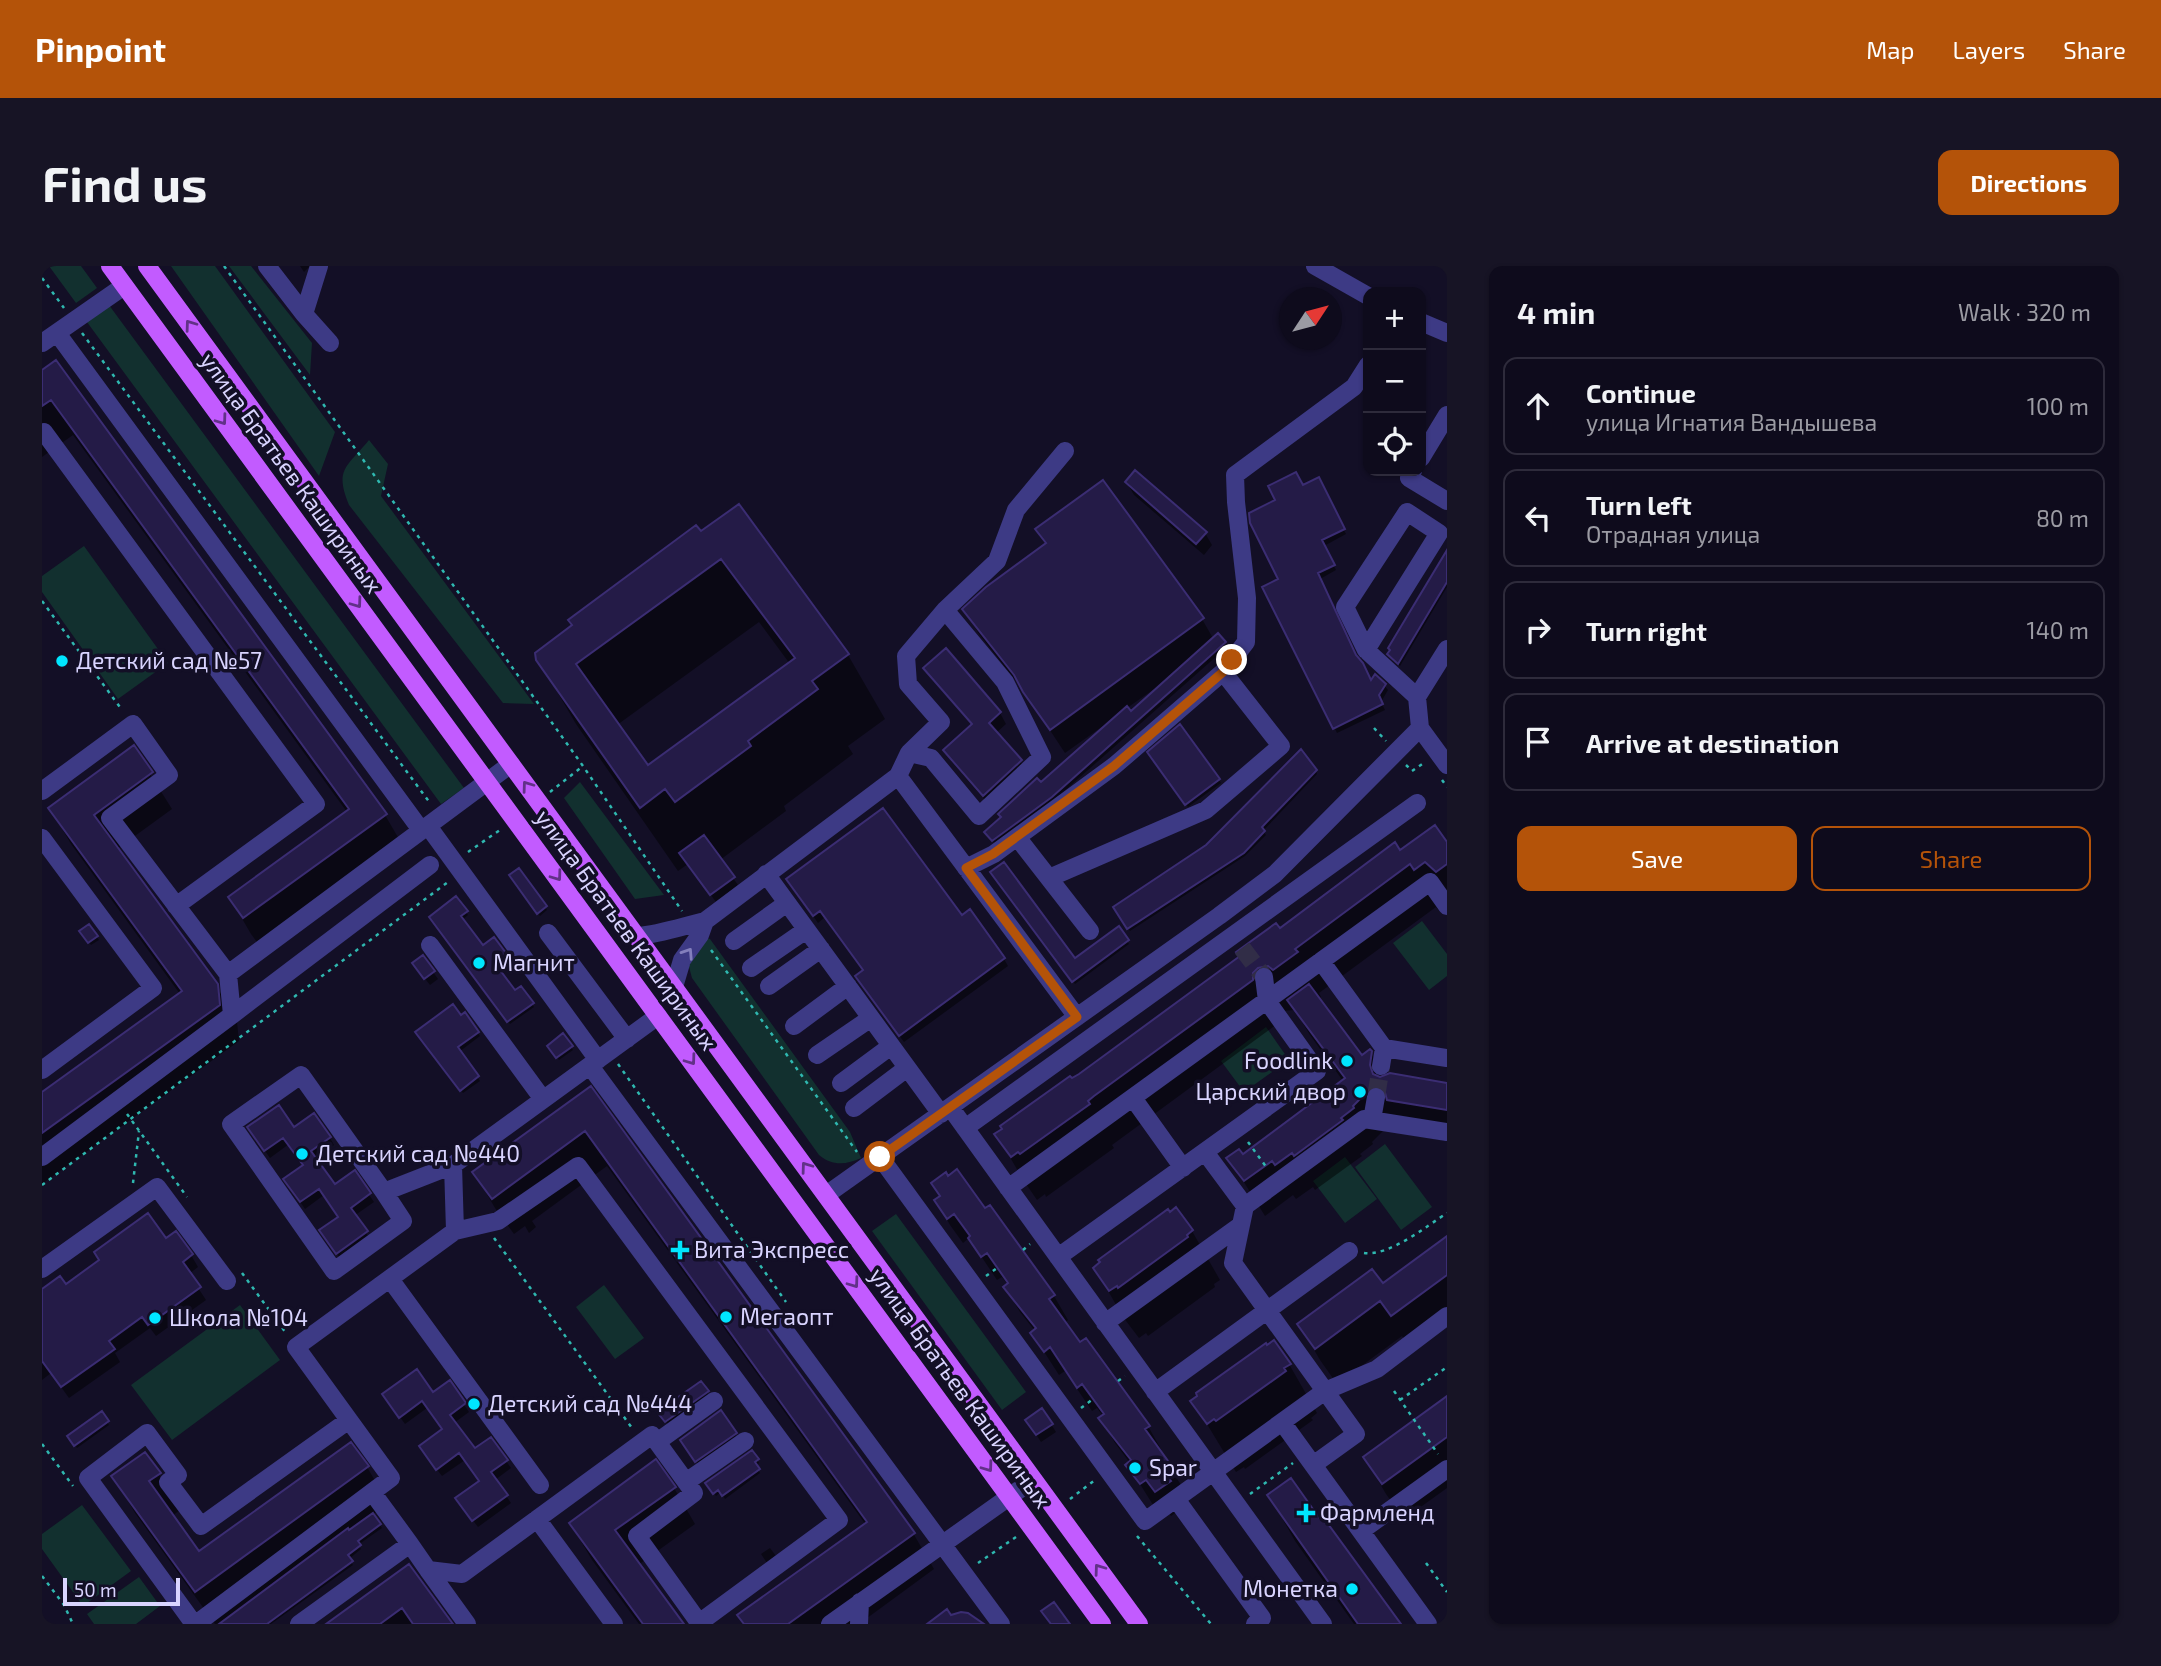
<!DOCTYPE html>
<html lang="en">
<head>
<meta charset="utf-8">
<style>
  :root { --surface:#0e0b1c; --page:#171425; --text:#f1f3f6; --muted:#9b9ba3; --line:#2e2b3b; --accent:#b45309 }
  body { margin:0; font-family:"Exo 2",sans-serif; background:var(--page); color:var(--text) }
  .controls { position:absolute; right:21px; top:21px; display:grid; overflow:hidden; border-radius:14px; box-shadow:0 2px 5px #0004 }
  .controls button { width:63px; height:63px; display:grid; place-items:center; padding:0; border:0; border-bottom:2px solid var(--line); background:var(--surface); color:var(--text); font:35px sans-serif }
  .compass { position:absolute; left:1237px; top:21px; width:63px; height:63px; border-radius:50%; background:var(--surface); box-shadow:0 2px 5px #0004; rotate:54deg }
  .scale { position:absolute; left:21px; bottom:18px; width:117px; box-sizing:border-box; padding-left:7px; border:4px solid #d9d4ff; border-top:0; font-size:19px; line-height:24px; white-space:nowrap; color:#d9d4ff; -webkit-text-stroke:5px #130f26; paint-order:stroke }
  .stop { position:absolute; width:21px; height:21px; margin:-16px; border:5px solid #b45309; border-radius:50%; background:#fff }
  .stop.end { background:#b45309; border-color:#fff; box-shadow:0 2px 7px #0008 }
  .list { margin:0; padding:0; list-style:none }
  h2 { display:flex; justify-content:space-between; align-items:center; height:91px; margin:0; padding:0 28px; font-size:30px }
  h2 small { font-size:23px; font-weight:400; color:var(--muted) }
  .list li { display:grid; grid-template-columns:46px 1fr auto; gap:21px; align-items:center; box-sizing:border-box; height:98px; margin:0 14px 14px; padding:0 14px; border:2px solid var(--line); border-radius:14px }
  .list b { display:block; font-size:26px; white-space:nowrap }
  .list p { margin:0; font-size:23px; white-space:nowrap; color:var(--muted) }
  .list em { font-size:23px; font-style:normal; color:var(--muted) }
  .actions { display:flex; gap:14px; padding:21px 28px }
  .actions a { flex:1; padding:16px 0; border:2px solid var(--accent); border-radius:14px; text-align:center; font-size:24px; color:var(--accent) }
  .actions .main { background:var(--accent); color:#fff }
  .icon { flex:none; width:38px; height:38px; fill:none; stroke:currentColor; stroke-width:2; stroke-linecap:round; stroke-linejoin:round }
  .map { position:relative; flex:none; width:1405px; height:1358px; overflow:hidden; border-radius:14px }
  header { display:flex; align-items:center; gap:42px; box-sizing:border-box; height:98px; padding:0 35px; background:var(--accent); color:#fff }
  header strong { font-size:33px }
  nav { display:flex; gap:38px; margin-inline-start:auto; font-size:24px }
  .intro { display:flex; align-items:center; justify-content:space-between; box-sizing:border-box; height:168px; padding:0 42px }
  h1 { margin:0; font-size:49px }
  .button { padding:18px 32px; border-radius:14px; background:var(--accent); color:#fff; font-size:24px; font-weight:700 }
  main { display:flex; gap:42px; padding:0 42px }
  aside { flex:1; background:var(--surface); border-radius:14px; box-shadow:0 2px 5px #0004 }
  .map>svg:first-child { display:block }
</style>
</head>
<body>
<header>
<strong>Pinpoint</strong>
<nav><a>Map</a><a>Layers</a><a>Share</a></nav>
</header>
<div class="intro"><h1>Find us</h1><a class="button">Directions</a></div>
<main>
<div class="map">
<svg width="1405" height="1358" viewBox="0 0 1405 1358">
  <rect width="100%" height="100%" fill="#130f26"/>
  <path fill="#12302f" d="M7,0H39L55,22L34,37Z
    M129,0H173L293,166L277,210Z
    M187,0H209L270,77L268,109Z
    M64,35L422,522L399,538L42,52Z
    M327,174L346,198L339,230L492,438L461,437L307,239C292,203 305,201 327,174Z
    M42,280L126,397L76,433L0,326V310Z
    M538,516L622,629L593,633L522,532Z
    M1380,655L1405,688V710L1387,724L1351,677Z
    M664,672L668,673L808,866L819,892C804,899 790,900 777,889L650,712L646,697Z
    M1224,761L1247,794L1202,826L1179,795Z
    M1343,878L1390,941L1359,964L1313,901Z
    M1303,891L1335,933L1303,957L1271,915Z
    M854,948L984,1126L960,1144L830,965Z
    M562,1019L602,1072L573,1093L534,1041Z
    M198,1039L238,1094L130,1174L89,1119Z
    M40,1239L89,1305L41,1340L0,1283V1268Z
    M97,1311L118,1340L94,1358H52L45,1348Z"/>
  <path fill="#0007" fill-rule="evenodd" d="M258,0H268L262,6Z
    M0,107L343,549L364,585L223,687L209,668L188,632L305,546L31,169L0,191Z
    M1276,213L1304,268L1282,280L1294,304L1278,313L1314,392L1329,417L1342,419L1346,424L1339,436L1343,444L1295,467L1223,322L1238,314L1260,221Z
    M1085,217L1163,267L1170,279L1162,289L1092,229Z
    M696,241L806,389L843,453L806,480L811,488L742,540L744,545L678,594L696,619L674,636L646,598L636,605L534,458L496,393ZM717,356L748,398L606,501L575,459Z
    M996,263L1160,353L1172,374L1176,370L1185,381L1011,535L953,577L946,570L999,519L1062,462L1061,460L1023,487L984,428L937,368L923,344L1005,279ZM1115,421L1116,423L1089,447L1085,442Z
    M1405,297V321L1358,400L1349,391Z
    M883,402L958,447L964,458L954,467L978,495L985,507L949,541L910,496L903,484L931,460L890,414Z
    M1138,461L1179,517L1146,541L1109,490Z
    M91,481L130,543L75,583L174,719L195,756L197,775L0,918V828L138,728L29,578L8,542Z
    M1274,505L1275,508L1221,565L1224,569L1203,590L1088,665L1073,642Z
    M1405,579V641L1398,646L1394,641L1277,727L1279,731L1276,733L1319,792L1328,785L1343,811L1405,818V875L1367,869L1360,857L1351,855L1330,876L1331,878L1318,888L1320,890L1273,924L1271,921L1254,933L1251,929L1223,950L1187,892L1200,890L1301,815L1268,769L1253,744L1241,745L1235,758L1070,879L1072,882L1004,931L1003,928L995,934L980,912L955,869L1237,664L1358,586Z
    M476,604L505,644L498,650L471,612Z
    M952,609L1033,694L1076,662L1087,678L1033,718Z
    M751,621L919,652L962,693L966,700L862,776L819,718L823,705L783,651L776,657Z
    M414,633L426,649L420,654L440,682L452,673L465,691L453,700L473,727L479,722L492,741L468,758L391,654Z
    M47,660L57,674L49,679L40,666Z
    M377,705L391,706L396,713L388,719Z
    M436,767L438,770L417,786L438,815L421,827L378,770Z
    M507,780L529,781L531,784L517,794Z
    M548,822L871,1267L892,1303L817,1358H702L824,1259L565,900L490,955L494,961L487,967L483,960L472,968L453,942L432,906Z
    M252,863L288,872L292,879L273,893L292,921L312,907L332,936L312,950L329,974L300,995L284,972L298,952L282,929L263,943L248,921L262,900L247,878L228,892L212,869Z
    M899,931L1012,1030L1026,1054L1023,1057L1106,1160L1120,1185L1118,1187L1147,1231L1142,1241L1129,1250L1120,1237L1113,1242L1086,1199L1088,1197L1073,1177L1058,1152L1061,1150L1055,1142L1050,1145L1023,1105L1017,1109L990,1067L993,1065L978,1046L963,1021L966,1019L960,1011L955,1014L927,972L921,977L908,959L894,934Z
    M1150,965L1178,1014L1172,1018L1173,1021L1106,1070L1104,1067L1097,1072L1081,1051L1053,1002Z
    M1405,972V1060L1371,1085L1360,1070L1295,1118L1278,1094L1257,1058L1341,1020Z
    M124,975L149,989L156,1001L147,1008L164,1034L114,1070L108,1062L73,1087L78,1096L27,1132L9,1107L0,1114V1025L23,1021Z
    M1247,1098L1275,1147L1269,1152L1271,1154L1203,1203L1202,1201L1194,1206L1151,1135Z
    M407,1117L427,1146L412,1157L432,1185L464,1195L469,1202L453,1214L469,1237L436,1261L420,1240L438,1216L423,1194L400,1210L383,1188L401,1164L385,1142L363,1158L347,1136L391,1128Z
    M659,1117L667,1129L626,1158L618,1146Z
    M1405,1132V1222L1362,1253L1344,1228L1323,1192Z
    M59,1147L67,1159L35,1182L27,1171Z
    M678,1147L695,1171L656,1198L640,1174Z
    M1009,1158L1014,1166L999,1176L990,1162Z
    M710,1186L717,1197L714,1200L718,1207L683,1233L679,1226L674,1230L665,1217Z
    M325,1201L346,1237L330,1249L340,1262L316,1279L319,1283L307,1293L311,1299L229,1358H173L93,1247L72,1211L117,1208L138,1244L130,1250L157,1288Z
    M632,1222L653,1258L596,1299L640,1358H597L550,1294L529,1258Z
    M1227,1229L1357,1358H1312L1253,1275Z
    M728,1282L734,1290L725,1297L719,1288Z
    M366,1300L409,1358H287Z"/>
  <path fill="#241b47" stroke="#3b2d73" stroke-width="2" fill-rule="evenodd" d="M14,94L345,548L201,652L186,631L307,543L9,134L0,140V104Z
    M1093,204L1165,266L1154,278L1083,216Z
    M1254,206L1261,219L1277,211L1303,263L1280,274L1293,299L1276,307L1314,389L1321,397L1329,414L1333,408L1344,418L1337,429L1341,438L1291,463L1220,321L1236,313L1208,257L1207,247L1233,234L1226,220Z
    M1061,214L1162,352L1008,464L981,426L972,409L920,343L944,321L1004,277L993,263Z
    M697,238L807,388L770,415L776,423L706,475L709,480L633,536L623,523L598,542L494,394L493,387L530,359L526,354L654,259L659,265ZM679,293L753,392L606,499L534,398Z
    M1405,284V316L1356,398L1345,388L1348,384L1346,382Z
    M1176,367L1184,376L1010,531L950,575L942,566L959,551L956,548L995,512L999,516L1085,440L1089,445Z
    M904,382L959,446L947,457L980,494L941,530L901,484L930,458L881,402Z
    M1138,458L1178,513L1143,539L1105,486Z
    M92,479L111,506L52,549L176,718L178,739L0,867V826L140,725L6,542Z
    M1259,483L1275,504L1220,561L1223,565L1202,587L1085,663L1071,641L1164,579Z
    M841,542L920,649L928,643L963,692L857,770L813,710L821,704L778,645L771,650L744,613Z
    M1393,559L1405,576V598L1394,606L1383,596L1372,604L1368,598L1253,683L1256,686L1231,704L1226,700L1216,702L1211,707V714L1052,830L1046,835L1048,838L978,888L976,886L969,891L952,868L960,863L958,860L1028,810L1030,812L1037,808L1198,690L1194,686L1234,657L1238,662L1353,576L1358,584Z
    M662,569L693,611L668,629L637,587Z
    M962,596L1033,692L1077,660L1087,674L1030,716L948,606Z
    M477,602L505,640L495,648L467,609Z
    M414,630L426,645L419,650L441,679L452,671L464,687L452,696L473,724L479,720L492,737L465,756L387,651Z
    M47,658L56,670L46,677L37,665Z
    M381,689L393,705L382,713L370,697Z
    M1267,718L1320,789L1328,783L1330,785L1328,799L1331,808L1338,811L1348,807L1405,817V844L1345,834L1342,823L1331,820L1311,840L1312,842L1299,852L1301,854L1252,890L1250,887L1233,899L1230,895L1202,915L1184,892L1197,883L1201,888L1303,812L1245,734Z
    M411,738L419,749L423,746L437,766L416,781L437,810L418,825L373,766Z
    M521,767L531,780L514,792L505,780Z
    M549,820L873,1267L746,1358H702L695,1349L825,1256L543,865L450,933L430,906Z
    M237,839L252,861L272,847L289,871L269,885L293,918L313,904L329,927L309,942L326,965L294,988L277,964L296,951L277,923L258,936L241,913L261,899L241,872L222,885L205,861Z
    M915,903L943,942L948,939L1013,1029L1007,1033L1038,1076L1044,1072L1108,1160L1103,1163L1134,1206L1126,1211L1129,1215L1113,1226L1104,1214L1098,1218L1083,1199L1089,1194L1056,1152L1062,1148L1040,1118L1035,1122L1008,1081L1002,1086L988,1067L994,1062L961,1021L966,1017L945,987L939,991L926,972L928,970L912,948L905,953L892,934L898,930L889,917L904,906L906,910Z
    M1134,941L1151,964L1145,969L1146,971L1076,1022L1075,1020L1067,1025L1051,1002L1058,996L1056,994L1126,943L1128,946Z
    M106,947L124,972L134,965L151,988L141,996L159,1021L106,1059L100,1051L67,1075L73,1083L19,1121L0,1095V1023L18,1010L24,1018L57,994L52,986Z
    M1405,970V1009L1349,1050L1338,1035L1273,1083L1255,1058L1330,1003L1341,1017Z
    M1232,1074L1249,1098L1242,1102L1244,1105L1174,1155L1172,1153L1165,1158L1148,1135L1155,1130L1154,1127L1224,1077L1225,1079Z
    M375,1103L391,1126L408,1114L424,1137L408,1149L433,1182L449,1171L466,1194L449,1206L466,1229L430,1255L413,1232L437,1215L417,1187L394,1204L377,1180L400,1163L380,1135L357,1152L340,1128Z
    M659,1115L667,1125L623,1156L615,1146Z
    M1405,1130V1171L1340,1218L1321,1191Z
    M1000,1142L1011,1158L994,1169L983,1154Z
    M679,1144L695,1167L653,1196L638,1174Z
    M60,1145L67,1155L32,1180L25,1170Z
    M309,1176L327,1200L153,1326L69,1210L103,1186L119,1207L107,1215L157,1285Z
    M710,1184L717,1193L713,1196L718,1203L680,1230L676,1224L671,1228L663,1217Z
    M614,1193L634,1221L573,1264L642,1358H601L527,1257Z
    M1249,1212L1278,1253L1281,1251L1359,1358H1316L1225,1229Z
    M331,1247L339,1258L316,1275L319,1279L306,1289L311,1295L225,1358H177L306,1262L307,1264Z
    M367,1298L411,1358H371L360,1342L338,1358H284Z
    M1012,1336L1028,1358H1009L999,1345Z
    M905,1343L909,1349L919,1346L926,1347L942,1358H885Z"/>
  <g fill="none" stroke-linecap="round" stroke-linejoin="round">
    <path stroke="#312d47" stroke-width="18" stroke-dasharray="18 9" stroke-linecap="butt" d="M1200,682L1222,711
      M1334,831L1339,800"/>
    <path stroke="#2fb8b0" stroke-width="2.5" stroke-dasharray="3.5 5" stroke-linecap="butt" d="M182,0L541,500L640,645
      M0,12L22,42
      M40,67L388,537
      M0,335L80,444
      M1332,462L1344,475
      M1364,499L1370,505L1383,496
      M1400,514L1405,521
      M508,526L541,500
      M426,586L458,564
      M669,684L815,886
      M576,798L744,1036
      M85,848L145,931
      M1206,876L1225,902
      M91,917L97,865
      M0,919L406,616
      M452,972L590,1162
      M981,984L988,978
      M1322,987C1346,991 1385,960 1405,947
      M200,1007L244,1067
      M944,1010L955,1002
      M1076,1115L1083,1110
      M1352,1125L1396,1188
      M1358,1134L1405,1101
      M1039,1142L1051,1133
      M0,1178L31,1220
      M1208,1228L1251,1197
      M1028,1233L1053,1214
      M1095,1270L1169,1358
      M936,1297L977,1269
      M1384,1297L1405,1326
      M0,1310L22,1339L31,1358"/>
    <path stroke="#3d3a85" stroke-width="18" d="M225,0L262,48L288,77
      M1273,0L1326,30
      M262,48L277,0
      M1379,56L1405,67
      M15,67L379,564
      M0,77L82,20
      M0,167L2,166L274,538L134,640
      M1379,192L1405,149
      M1371,205L1367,212L1405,235
      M1405,383L1375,431L1378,462L1405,499
      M1324,384L1303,341L1365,246L1397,267L1324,384L1375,431
      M867,487L899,456L866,418L864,390L903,344L955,295L974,244L1023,185
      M856,510L1035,751
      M0,525L91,458L127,509L68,552L186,708
      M386,560L556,794
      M975,571L1048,665
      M0,572L111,722L0,804
      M924,602L952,588L1072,500L1181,406L1204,376L1205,332L1194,236L1193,209L1312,121L1326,99
      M724,608L899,848
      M1007,612L1164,544L1239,480L1181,406
      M506,667L585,773
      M595,670C619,668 641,660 663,655L856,510L867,487L889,492L937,550L1000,491L963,416L903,344
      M692,675L745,637
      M388,679L500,832
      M1279,695L1342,782L1405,792
      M709,702L764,664
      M727,720L779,683
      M632,721L640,694L658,669L663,655
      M190,749L388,599
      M752,760L806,720
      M775,789L829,752
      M548,800L959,1358
      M1339,800L1342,782
      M799,817L849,780
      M1091,832L1141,902
      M908,841L1281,1358
      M812,842L865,802
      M1330,854L1334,831
      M923,862L1375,537
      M1163,886L1203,940L1191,997L1314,1168L1271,1199
      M0,891L190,749L186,708L469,498
      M838,891L1103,1255L1283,1125L1335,1103L1405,1050
      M966,922L1388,616L1405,640
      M342,926L259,809L189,858L292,1005L361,955L342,926L411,899
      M784,929L1177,650L1233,608L1378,462
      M1203,940L1322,853L1405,866
      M413,965L456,955L536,900L797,1254L657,1357
      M1016,991L1275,805L1225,735L1222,711
      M0,1003L115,921L185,1015
      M348,1013L498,1219
      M1063,1057L1199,959
      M1113,1126L1307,985
      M1240,1156L1386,1358
      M615,1176L672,1135
      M644,1216L703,1175
      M330,1226L368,1278
      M1134,1233L1220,1352L1213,1358
      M495,1253L572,1358
      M1319,1265L1405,1203
      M386,1304L425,1358
      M152,1358L46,1212L105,1167L136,1209L126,1216L159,1260L307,1154
      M154,1358L349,1212L254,1081L413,965L411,899L616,750
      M257,1358L368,1278L386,1304L420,1308L610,1169L652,1227L595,1270L658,1358
      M788,1358L991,1214
      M817,1358L818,1336"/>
    <path stroke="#c25bff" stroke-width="18" d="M68,0L1060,1358
      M105,0L1097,1358"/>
  </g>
  <defs><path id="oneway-chevron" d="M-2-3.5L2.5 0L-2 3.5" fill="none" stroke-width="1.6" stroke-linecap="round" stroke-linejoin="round" transform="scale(1.75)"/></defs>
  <g stroke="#623188">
    <use href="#oneway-chevron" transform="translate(148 59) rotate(-126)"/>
    <use href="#oneway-chevron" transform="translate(180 154) rotate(54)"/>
    <use href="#oneway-chevron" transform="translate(315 337) rotate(54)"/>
    <use href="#oneway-chevron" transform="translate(485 520) rotate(-126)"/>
    <use href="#oneway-chevron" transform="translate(515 610) rotate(54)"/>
    <use href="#oneway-chevron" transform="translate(649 794) rotate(54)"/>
    <use href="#oneway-chevron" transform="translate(764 901) rotate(-126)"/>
    <use href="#oneway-chevron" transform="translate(812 1017) rotate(54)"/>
    <use href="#oneway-chevron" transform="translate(946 1201) rotate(54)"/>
    <use href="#oneway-chevron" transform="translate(1057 1303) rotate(-126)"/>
  </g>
  <use stroke="#837fbc" href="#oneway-chevron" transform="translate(646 687) rotate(-57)"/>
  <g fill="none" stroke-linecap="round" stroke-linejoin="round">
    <path stroke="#b45309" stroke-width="9" d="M838,891L1035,751L924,602L951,588L1072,500L1181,406L1190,394"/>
  </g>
  <g fill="#00e5ff" stroke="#130f26" stroke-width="2.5">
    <circle cx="20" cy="395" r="7"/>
    <circle cx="437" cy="697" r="7"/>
    <circle cx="1305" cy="795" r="7"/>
    <circle cx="1318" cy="826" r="7"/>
    <circle cx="260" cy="888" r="7"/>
    <path d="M634.5 973.5h7v7h7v7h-7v7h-7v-7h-7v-7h7z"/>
    <circle cx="684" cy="1051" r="7"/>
    <circle cx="113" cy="1052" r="7"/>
    <circle cx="432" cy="1138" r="7"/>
    <circle cx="1093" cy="1202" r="7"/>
    <path d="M1260.5 1236.5h7v7h7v7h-7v7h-7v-7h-7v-7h7z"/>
    <circle cx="1310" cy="1323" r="7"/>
  </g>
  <g text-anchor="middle" stroke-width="7" stroke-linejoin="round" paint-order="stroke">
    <g font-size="23" fill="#d9d4ff" stroke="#130f26">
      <text transform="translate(249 207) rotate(54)" y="8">улица Братьев Кашириных</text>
      <text transform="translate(584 664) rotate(54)" y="8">улица Братьев Кашириных</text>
      <text transform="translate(918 1122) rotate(54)" y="8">улица Братьев Кашириных</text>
    </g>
    <g font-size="23" fill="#d9d4ff" stroke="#130f26" text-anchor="start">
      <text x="34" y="403">Детский сад №57</text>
      <text x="451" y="705">Магнит</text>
      <text x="1291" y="803" text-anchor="end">Foodlink</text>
      <text x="1304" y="834" text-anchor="end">Царский двор</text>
      <text x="274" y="896">Детский сад №440</text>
      <text x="652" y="992">Вита Экспресс</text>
      <text x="698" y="1059">Мегаопт</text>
      <text x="127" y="1060">Школа №104</text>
      <text x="446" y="1146">Детский сад №444</text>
      <text x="1107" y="1210">Spar</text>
      <text x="1278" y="1255">Фармленд</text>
      <text x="1296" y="1331" text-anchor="end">Монетка</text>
    </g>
  </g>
</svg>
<div class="controls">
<button>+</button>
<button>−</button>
<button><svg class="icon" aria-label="locate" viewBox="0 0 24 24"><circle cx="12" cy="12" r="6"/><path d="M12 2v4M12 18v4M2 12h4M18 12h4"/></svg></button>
</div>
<svg class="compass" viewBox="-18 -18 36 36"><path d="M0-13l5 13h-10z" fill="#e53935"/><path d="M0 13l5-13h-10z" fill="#9b9ba3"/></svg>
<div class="scale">50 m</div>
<div class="stop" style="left:838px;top:891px"></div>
<div class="stop end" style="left:1190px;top:394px"></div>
</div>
<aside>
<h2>4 min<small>Walk · 320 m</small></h2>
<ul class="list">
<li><svg class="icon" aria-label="ahead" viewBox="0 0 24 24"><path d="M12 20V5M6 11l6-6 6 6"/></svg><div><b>Continue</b><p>улица Игнатия Вандышева</p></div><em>100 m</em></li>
<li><svg class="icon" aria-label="left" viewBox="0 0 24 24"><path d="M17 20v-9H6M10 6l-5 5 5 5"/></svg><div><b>Turn left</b><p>Отрадная улица</p></div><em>80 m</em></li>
<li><svg class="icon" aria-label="right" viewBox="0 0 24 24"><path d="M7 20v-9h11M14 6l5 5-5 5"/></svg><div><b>Turn right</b></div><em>140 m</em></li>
<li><svg class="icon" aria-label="arrive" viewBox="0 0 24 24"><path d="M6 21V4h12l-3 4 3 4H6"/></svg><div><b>Arrive at destination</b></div></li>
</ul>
<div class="actions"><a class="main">Save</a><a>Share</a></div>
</aside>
</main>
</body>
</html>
